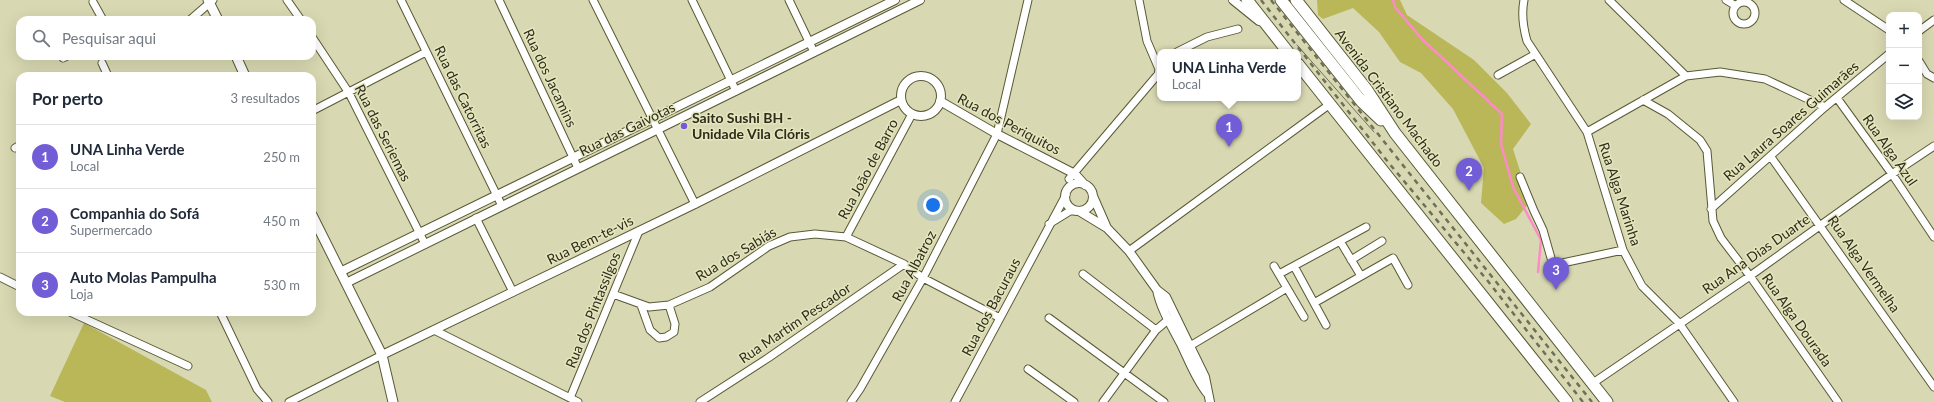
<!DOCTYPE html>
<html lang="pt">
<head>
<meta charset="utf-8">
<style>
  :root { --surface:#fff; --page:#f2f2f3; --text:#1f2937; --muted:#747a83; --line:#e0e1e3; --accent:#735dd7 }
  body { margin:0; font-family:Lato,sans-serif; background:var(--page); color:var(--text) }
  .controls { position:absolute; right:12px; top:12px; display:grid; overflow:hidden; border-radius:8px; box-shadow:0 4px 16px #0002 }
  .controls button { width:36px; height:36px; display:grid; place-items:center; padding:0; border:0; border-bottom:1px solid var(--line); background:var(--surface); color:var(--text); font:20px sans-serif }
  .you { position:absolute; left:933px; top:205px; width:14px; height:14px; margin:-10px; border:3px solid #fff; border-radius:50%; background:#1a73e8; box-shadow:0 0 0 6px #1a73e833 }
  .badge { display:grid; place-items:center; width:26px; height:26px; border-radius:50%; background:var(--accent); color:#fff; font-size:13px; font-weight:700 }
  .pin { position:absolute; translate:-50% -33px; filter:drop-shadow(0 1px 2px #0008) }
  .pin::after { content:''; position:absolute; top:21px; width:14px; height:12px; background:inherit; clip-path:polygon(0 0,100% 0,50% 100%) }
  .popup { position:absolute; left:1157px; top:49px; width:144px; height:52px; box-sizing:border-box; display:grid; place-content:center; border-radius:8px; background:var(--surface); filter:drop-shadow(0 1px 3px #0005); font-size:13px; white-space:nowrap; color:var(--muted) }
  .popup b { font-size:15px; color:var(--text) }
  .popup::after { content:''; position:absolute; left:50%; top:100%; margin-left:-8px; border:8px solid transparent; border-top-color:var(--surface) }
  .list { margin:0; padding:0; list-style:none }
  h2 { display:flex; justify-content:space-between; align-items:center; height:52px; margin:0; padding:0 16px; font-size:17px }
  h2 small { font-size:13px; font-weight:400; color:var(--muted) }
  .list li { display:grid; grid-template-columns:26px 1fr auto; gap:12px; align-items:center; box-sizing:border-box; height:64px; padding:0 16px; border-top:1px solid var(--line) }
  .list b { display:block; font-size:15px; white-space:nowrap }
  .list p { margin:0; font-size:13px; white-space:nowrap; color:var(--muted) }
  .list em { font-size:13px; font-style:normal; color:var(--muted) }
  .icon { flex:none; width:22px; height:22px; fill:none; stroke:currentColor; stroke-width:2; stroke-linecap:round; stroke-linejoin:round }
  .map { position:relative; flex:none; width:1934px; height:402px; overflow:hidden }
  .search { position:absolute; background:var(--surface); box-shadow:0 4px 16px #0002; left:16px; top:16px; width:300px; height:44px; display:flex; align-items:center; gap:10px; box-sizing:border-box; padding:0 14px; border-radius:12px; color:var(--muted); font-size:15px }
  .panel { position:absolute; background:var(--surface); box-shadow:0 4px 16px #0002; left:16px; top:72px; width:300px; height:244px; border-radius:12px }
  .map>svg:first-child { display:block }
</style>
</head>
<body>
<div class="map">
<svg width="1934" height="402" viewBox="0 0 1934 402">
  <rect width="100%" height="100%" fill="#d8d9b2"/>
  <path fill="#b9b758" d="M1317,0H1400L1407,15L1474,60L1507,93L1531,124L1513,149L1530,202L1516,219L1504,224L1481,203L1484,168L1453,109L1421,73L1400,62L1379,32L1353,8L1323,19L1318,15Z
    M84,323L206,390L212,402H65L50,396Z"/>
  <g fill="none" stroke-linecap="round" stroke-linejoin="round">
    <path stroke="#fc8bc8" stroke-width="2.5" d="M1393,0L1395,7L1421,38L1502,114L1501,144L1513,187L1541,240L1538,272"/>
    <defs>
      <path id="minor" d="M287,0L301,20
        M401,0L502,206
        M499,0L578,168
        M593,0L695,204
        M692,0L736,91
        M789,0L814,52
        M1139,0L1147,41L1159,69L1158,75
        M1524,0C1521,15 1523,27 1527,41L1587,132L1623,250L1642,286L1679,323L1734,402
        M1609,0L1686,76
        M1726,0L1736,6
        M1844,0L1889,30
        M93,2L103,20
        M1733 13a11 11 0 1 1 22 0a11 11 0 1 1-22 0Z
        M190,20L213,0
        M1919,31L1934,20
        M312,37L349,93L425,244
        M1177,52L1207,37L1238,29
        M63,58L67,56
        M1919,61L1927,74L1934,78
        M102,63L108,76
        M1498,75L1534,55
        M1837,98L1892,174L1934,237
        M1643,100L1668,114L1700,140L1707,151L1713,221L1721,238L1750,276L1838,402
        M312,111L426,52
        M1587,132L1686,76L1720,72L1765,79L1825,107
        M15,148L20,145
        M1771,157L1934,387
        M1520,177L1534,211L1543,230L1553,265L1623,250
        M1069,179L1160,72
        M1711,209L1825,107L1889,54
        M476,218L513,292
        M1049,224L1070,211H1076
        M846,237L912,114
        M1340,241L1361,276
        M1129,251L1330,104
        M1351,260L1382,241
        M1274,266L1304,317
        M1294,266L1326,325
        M1083,274L1156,330
        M1279,274L1366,227
        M0,277L20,287
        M613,294L649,307L669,305L710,287L769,246L790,237L815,234L846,237L904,264L923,278L1000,318
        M1314,303L1393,258L1408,285
        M641,305L650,330L659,338L666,337L674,332L675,324L669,305
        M70,312L188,366
        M220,312L257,389L268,402
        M1049,318L1164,402
        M434,330L578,402
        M1190,346L1287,288
        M1028,369L1074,402
        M1593,383L1750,276L1892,174L1934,146
        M570,398L639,231
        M289,402L382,355
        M700,402L768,358L904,264
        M851,402L860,389L923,278L997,134L1028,0
        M955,402L1066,195
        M1103,402L1156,330L1169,319"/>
      <path id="tertiary" d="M1233,0L1259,21
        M901 96a20 20 0 1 1 40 0a20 20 0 1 1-40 0Z
        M940,101L997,134L1075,174L1085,185
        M1065 197a14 14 0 1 1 28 0a14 14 0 1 1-28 0Z
        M1093,196L1107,228L1129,251L1157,290L1166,297L1205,377L1210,402
        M1079,211L1107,228
        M340,272L895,0
        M346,283L920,0
        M1157,290C1161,310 1173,328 1182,346C1190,363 1196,379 1207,393
        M382,355L695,204L901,100"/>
      <path id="secondary" d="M208,0L218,20
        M236,56L245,76
        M312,215L382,355L393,402"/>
      <path id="trunk" d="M1247,0L1288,52
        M1281,0L1362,102L1381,120
        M1296,0L1367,90L1395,133L1607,402
        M1298,64L1567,402"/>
    </defs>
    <use href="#minor" stroke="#595936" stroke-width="9"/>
    <use href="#tertiary" stroke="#595936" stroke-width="10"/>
    <use href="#secondary" stroke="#595936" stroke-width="11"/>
    <use href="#trunk" stroke="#595936" stroke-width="13"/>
    <use href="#minor" stroke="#fff" stroke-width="7"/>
    <use href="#tertiary" stroke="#fff" stroke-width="8"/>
    <use href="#secondary" stroke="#fff" stroke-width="9"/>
    <use href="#trunk" stroke="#fff" stroke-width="11"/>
    <path stroke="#707058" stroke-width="1" d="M1297,45L1374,132"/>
    <path stroke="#707058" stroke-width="2.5" stroke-dasharray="5 5" stroke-linecap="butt" d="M1261,0L1388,162L1487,280L1583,402
      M1271,0L1592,402"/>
  </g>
  <circle fill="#735dd7" stroke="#e6e6be" stroke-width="1.5" cx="684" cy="126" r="4"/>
  <g text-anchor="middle" stroke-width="3" stroke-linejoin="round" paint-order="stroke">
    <g font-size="14" fill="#2d2c1d" stroke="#e6e6be">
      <text transform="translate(550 78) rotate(65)" y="5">Rua dos Jacamins</text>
      <text transform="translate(463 97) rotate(64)" y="5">Rua das Catorritas</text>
      <text transform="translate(1389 98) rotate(53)" y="5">Avenida Cristiano Machado</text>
      <text transform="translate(1791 121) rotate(-41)" y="5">Rua Laura Soares Guimarães</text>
      <text transform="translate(1009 124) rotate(28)" y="5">Rua dos Periquitos</text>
      <text transform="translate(627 129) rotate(-26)" y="5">Rua das Gaivotas</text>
      <text transform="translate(383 133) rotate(63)" y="5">Rua das Seriemas</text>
      <text transform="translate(1890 150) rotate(55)" y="5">Rua Alga Azul</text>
      <text transform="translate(868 169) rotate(-62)" y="5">Rua João de Barro</text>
      <text transform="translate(1620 194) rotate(72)" y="5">Rua Alga Marinha</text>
      <text transform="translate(590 240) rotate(-26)" y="5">Rua Bem-te-vis</text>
      <text transform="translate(736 254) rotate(-31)" y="5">Rua dos Sabiás</text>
      <text transform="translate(1756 254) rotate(-35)" y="5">Rua Ana Dias Duarte</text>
      <text transform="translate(1864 264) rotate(55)" y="5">Rua Alga Vermelha</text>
      <text transform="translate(914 266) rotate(-62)" y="5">Rua Albatroz</text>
      <text transform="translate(991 307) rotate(-62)" y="5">Rua dos Bacuraus</text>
      <text transform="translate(593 310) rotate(-68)" y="5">Rua dos Pintassilgos</text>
      <text transform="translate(1797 320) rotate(55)" y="5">Rua Alga Dourada</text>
      <text transform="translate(795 323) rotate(-34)" y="5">Rua Martim Pescador</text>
    </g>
    <g font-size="14" font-weight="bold" fill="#2d2c1d" stroke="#e6e6be" text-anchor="start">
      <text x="692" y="123">Saito Sushi BH -<tspan x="692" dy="16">Unidade Vila Clóris</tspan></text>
    </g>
  </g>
</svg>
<div class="controls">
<button>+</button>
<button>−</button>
<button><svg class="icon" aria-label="layers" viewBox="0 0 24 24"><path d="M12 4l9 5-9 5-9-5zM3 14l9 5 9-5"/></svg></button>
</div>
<div class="you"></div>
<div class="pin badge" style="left:1229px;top:147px">1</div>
<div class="popup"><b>UNA Linha Verde</b>Local</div>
<div class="pin badge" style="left:1469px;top:191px">2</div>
<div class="pin badge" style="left:1556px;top:290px">3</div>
<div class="search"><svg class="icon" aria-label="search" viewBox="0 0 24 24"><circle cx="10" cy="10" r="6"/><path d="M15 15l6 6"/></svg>Pesquisar aqui</div>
<section class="panel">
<h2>Por perto<small>3 resultados</small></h2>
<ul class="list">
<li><span class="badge">1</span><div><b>UNA Linha Verde</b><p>Local</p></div><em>250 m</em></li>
<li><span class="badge">2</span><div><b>Companhia do Sofá</b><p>Supermercado</p></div><em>450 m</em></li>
<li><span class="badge">3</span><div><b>Auto Molas Pampulha</b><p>Loja</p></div><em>530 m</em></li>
</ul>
</section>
</div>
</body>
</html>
